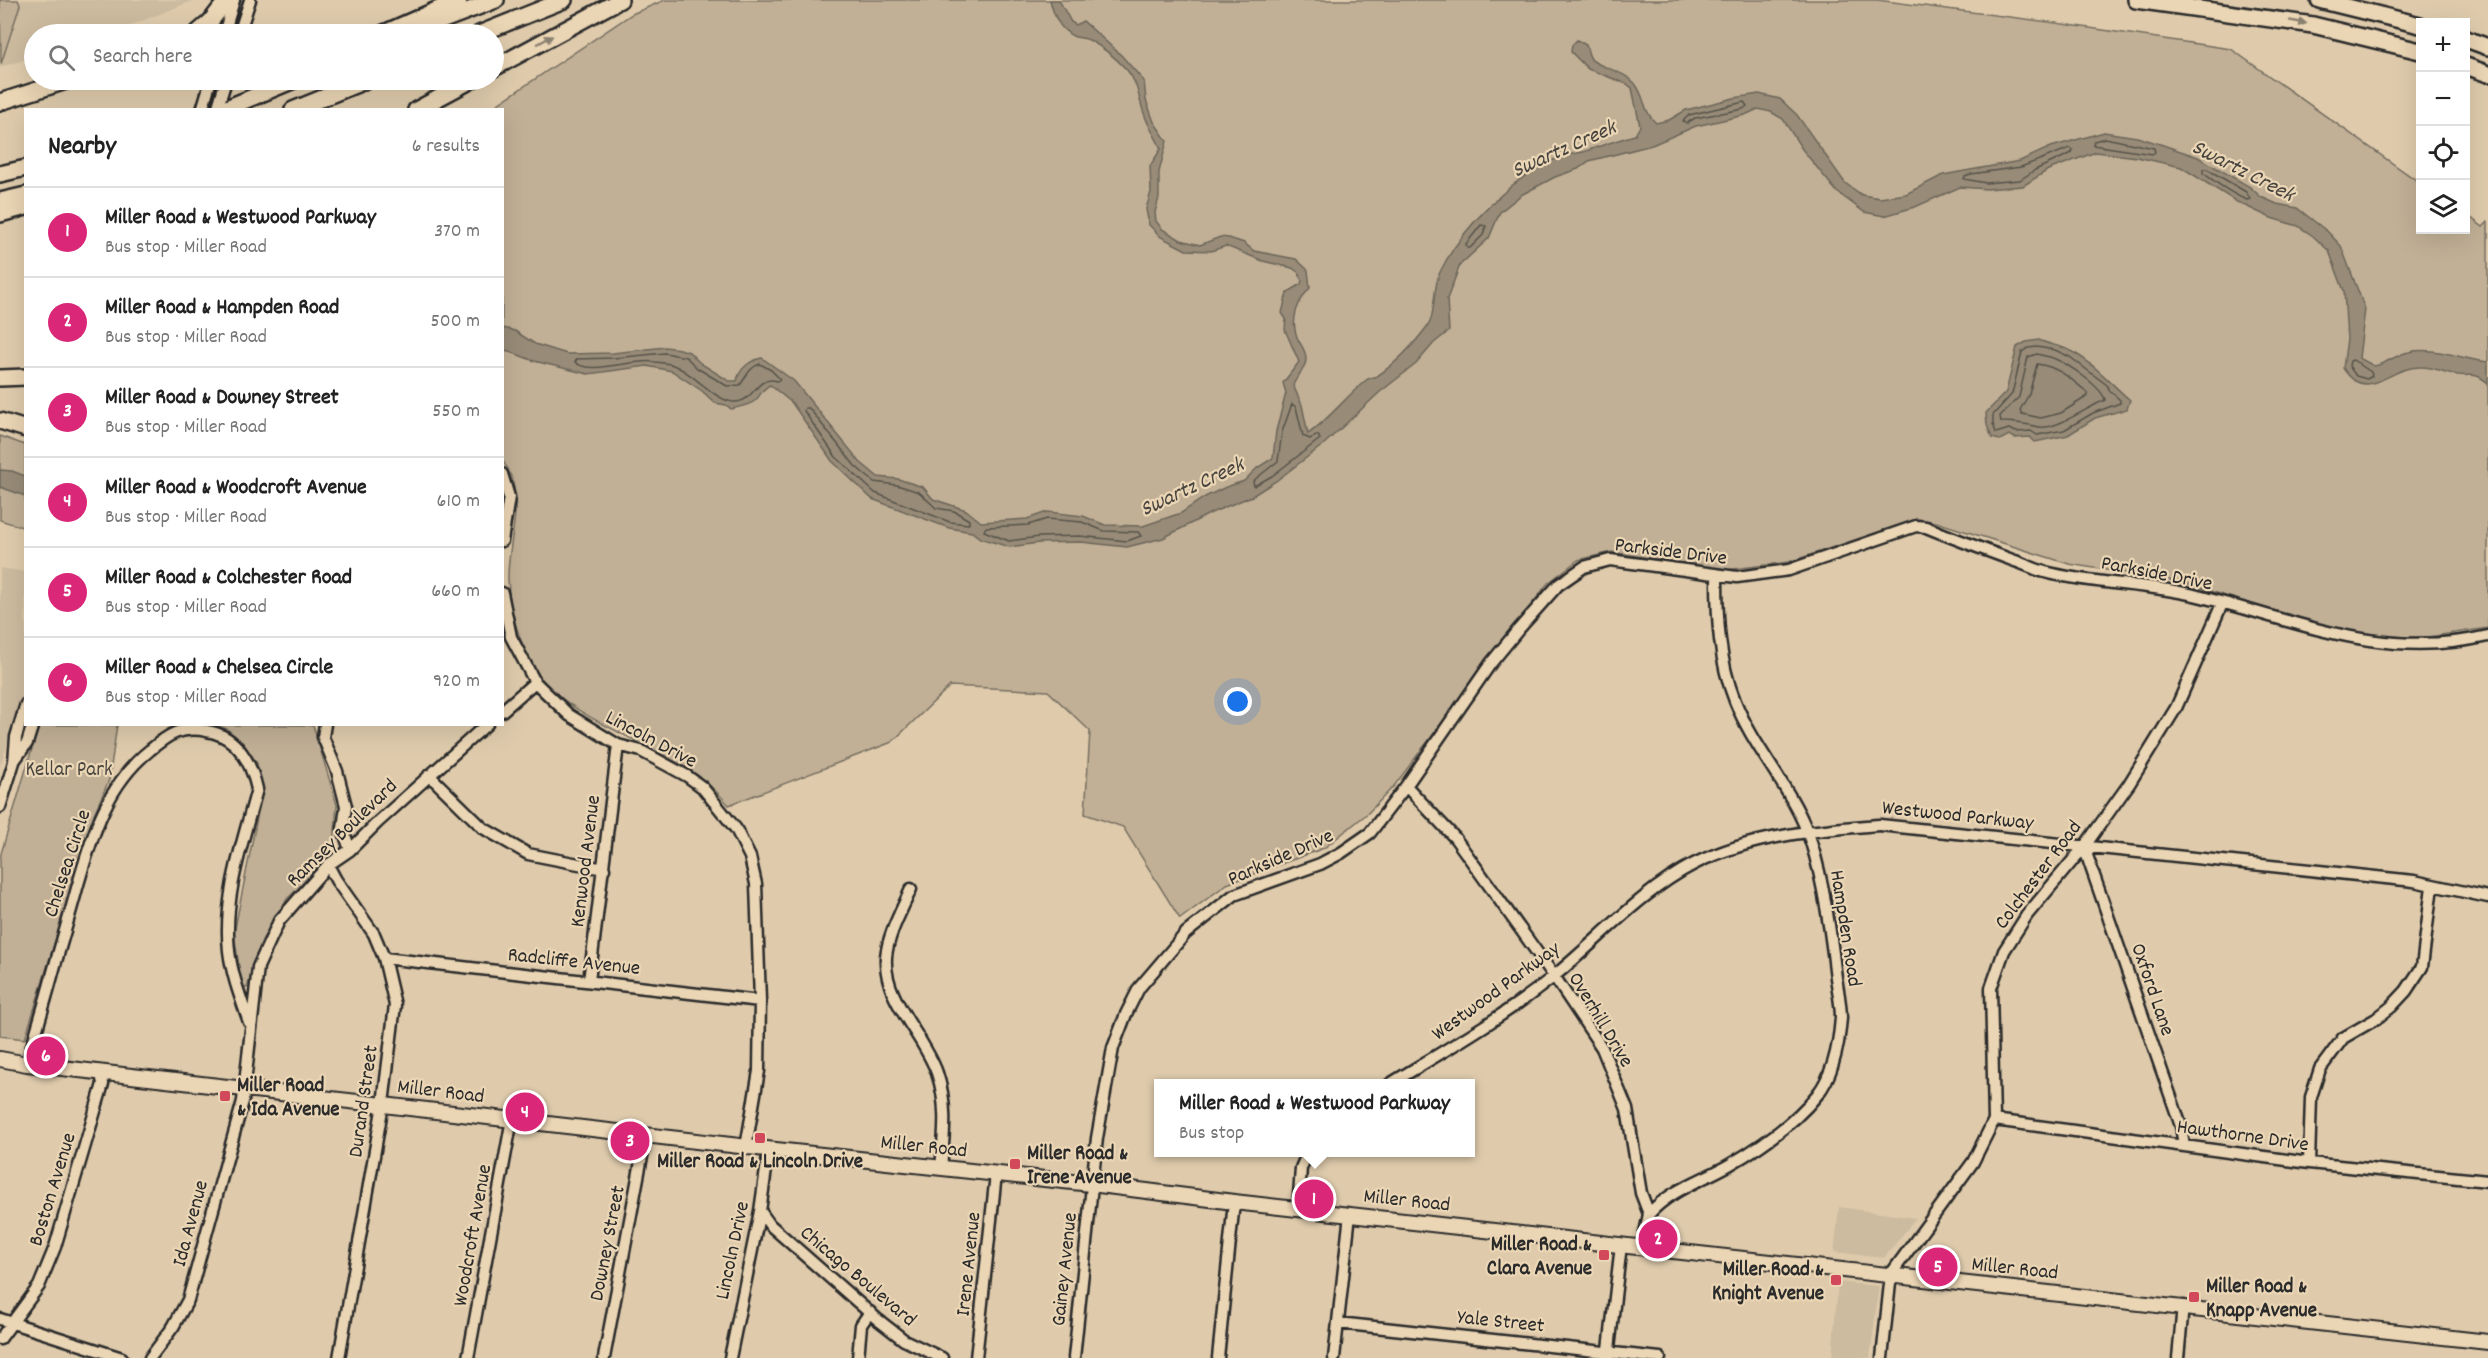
<!DOCTYPE html>
<html lang="en">
<head>
<meta charset="utf-8">
<style>
  :root { --surface:#fff; --page:#f6f6f6; --text:#222; --muted:#767676; --line:#e0e0e0; --accent:#db2777 }
  body { margin:0; font-family:Dekko,sans-serif; background:var(--page); color:var(--text) }
  .controls { position:absolute; right:18px; top:18px; display:grid; overflow:hidden; border-radius:0px; box-shadow:0 6px 24px #0002 }
  .controls button { width:54px; height:54px; display:grid; place-items:center; padding:0; border:0; border-bottom:2px solid var(--line); background:var(--surface); color:var(--text); font:30px sans-serif }
  .you { position:absolute; left:1238px; top:702px; width:21px; height:21px; margin:-15px; border:4px solid #fff; border-radius:50%; background:#1a73e8; box-shadow:0 0 0 9px #1a73e833 }
  .badge { display:grid; place-items:center; width:39px; height:39px; border-radius:50%; background:var(--accent); color:#fff; font-size:20px; font-weight:700 }
  .pin { position:absolute; translate:-50% -50%; border:3px solid #fff; box-shadow:0 2px 6px #0006 }
  .popup { position:absolute; left:1154px; top:1079px; width:321px; height:78px; box-sizing:border-box; display:grid; place-content:center; border-radius:0px; background:var(--surface); filter:drop-shadow(0 2px 4px #0005); font-size:20px; white-space:nowrap; color:var(--muted) }
  .popup b { font-size:22px; color:var(--text) }
  .popup::after { content:''; position:absolute; left:50%; top:100%; margin-left:-12px; border:12px solid transparent; border-top-color:var(--surface) }
  .list { margin:0; padding:0; list-style:none }
  h2 { display:flex; justify-content:space-between; align-items:center; height:78px; margin:0; padding:0 24px; font-size:26px }
  h2 small { font-size:20px; font-weight:400; color:var(--muted) }
  .list li { display:grid; grid-template-columns:39px 1fr auto; gap:18px; align-items:center; box-sizing:border-box; height:90px; padding:0 24px; border-top:2px solid var(--line) }
  .list b { display:block; font-size:22px; white-space:nowrap }
  .list p { margin:0; font-size:20px; white-space:nowrap; color:var(--muted) }
  .list em { font-size:20px; font-style:normal; color:var(--muted) }
  .icon { flex:none; width:33px; height:33px; fill:none; stroke:currentColor; stroke-width:2; stroke-linecap:round; stroke-linejoin:round }
  .map { position:relative; flex:none; width:2488px; height:1358px; overflow:hidden }
  .search { position:absolute; background:var(--surface); box-shadow:0 6px 24px #0002; left:24px; top:24px; width:480px; height:66px; display:flex; align-items:center; gap:15px; box-sizing:border-box; padding:0 21px; border-radius:33px; color:var(--muted); font-size:22px }
  .panel { position:absolute; background:var(--surface); box-shadow:0 6px 24px #0002; left:24px; top:108px; width:480px; height:618px; border-radius:0px }
  .map>svg:first-child { display:block }
</style>
</head>
<body>
<div class="map">
<svg width="2488" height="1358" viewBox="0 0 2488 1358">
  <rect width="100%" height="100%" fill="#dfcbac"/>
  <filter id="ink" filterUnits="userSpaceOnUse"><feTurbulence type="fractalNoise" baseFrequency=".0167" numOctaves="2"/><feDisplacementMap in="SourceGraphic" scale="12" xChannelSelector="R" yChannelSelector="G"/><feConvolveMatrix kernelMatrix="1 2 1 2 8 2 1 2 1" color-interpolation-filters="sRGB"/></filter>
  <g filter="url(#ink)">
    <path fill="#cdbb9f" d="M0,0H195L109,34H34V57L0,67Z
      M0,568L25,572L26,685L0,767Z
      M1839,1207L1916,1218L1884,1258L1834,1252Z
      M1838,1282L1879,1286L1870,1358H1832Z"/>
    <path fill="#c1b096" stroke="#766e60" stroke-width="1.5" d="M0,0H18L20,5L1,64Z
      M665,0H1877L2049,22L2231,49L2420,183V230H2466V214L2483,227L2488,222V628L2427,637H2403L2329,629L2182,582L2069,564L1936,522L1917,519L1789,562L1725,570L1612,552L1578,560L1548,583L1394,786L1368,813L1324,848L1227,884L1180,919L1123,827L1085,814L1090,731L1048,691L950,686L892,742L729,805C719,794 709,783 696,774C652,743 563,716 536,671C520,645 509,610 508,579C507,538 529,495 502,460V110H489L632,14Z
      M0,436L25,445V528L0,520Z
      M39,725H117L109,780L94,814L25,1039L0,1036V857Z
      M215,725H313L337,805L334,843L320,867L287,899L262,940L247,988L242,987L234,933L262,793L257,763L243,743L227,729Z"/>
    <path fill="#988c78" stroke="#6c6559" stroke-width="1.5" d="M1050,0H1059L1071,22L1076,25L1083,21L1121,55L1144,81L1146,100L1154,122L1167,141L1159,172V198L1155,212L1156,221L1162,229L1181,240L1200,245L1220,237L1229,238L1244,243L1254,251L1296,259L1308,270L1310,288C1298,301 1290,319 1297,337C1300,345 1306,349 1306,359C1306,369 1297,376 1293,385L1302,405L1308,434C1329,419 1345,398 1365,381C1369,377 1373,378 1377,376C1397,363 1415,343 1429,324C1435,315 1433,286 1440,272C1461,229 1515,173 1561,157C1568,154 1576,154 1583,152C1600,146 1617,140 1635,135L1640,126L1632,88L1627,84L1588,69L1571,52L1572,45L1577,40L1586,45C1588,50 1588,55 1591,59C1597,67 1627,71 1636,85C1645,97 1644,113 1656,123L1669,120L1686,110L1734,98L1759,94L1780,99L1797,115L1845,183L1862,195L1880,198L1906,194L1943,175L2020,161L2051,147L2104,132L2137,137L2160,144L2198,157L2250,187L2261,197L2277,204L2297,208L2328,232L2341,246L2365,309L2359,358L2374,366C2386,364 2397,354 2409,352C2435,346 2463,360 2488,362V383C2474,371 2472,377 2458,375C2446,373 2434,367 2421,367C2389,366 2367,405 2343,368L2347,339L2344,291L2329,251L2313,236L2298,226L2271,218L2237,202L2181,167L2137,157L2096,152L2048,170L2023,186L1987,189L1960,187L1915,207L1884,216L1864,212L1837,192L1802,149L1783,119L1771,112L1758,109L1745,115L1696,126L1652,145L1589,161L1578,169L1555,177L1521,195L1500,212L1489,238L1460,265L1447,299L1449,331L1434,343L1416,364L1380,392L1323,445L1276,481L1252,496L1211,513L1163,538L1127,547L1081,542L1039,543L1009,547L980,538L972,532L949,528L872,499L832,461L792,403L770,385C762,389 761,394 756,400C749,406 739,407 731,409L726,405L715,403L702,391L672,371L647,366L588,374L534,361L503,349V328L515,331L535,344L567,354L613,353L665,347L680,349L689,352L700,363L729,381H737C739,369 750,360 762,358L794,381L860,462L878,477L898,479L923,487L933,499L966,510L981,522L1027,519L1047,512L1057,513L1083,516L1105,525L1143,526L1181,513L1205,497L1226,487L1244,481L1257,468L1273,458L1276,431L1286,393L1283,383L1299,362L1285,330L1286,319L1282,313L1287,293L1301,284L1302,280L1298,272L1292,268L1263,261L1226,246L1211,251L1186,250L1161,237L1149,225L1146,209L1151,192L1150,166L1161,149C1157,138 1149,128 1145,116C1138,99 1139,83 1126,69C1116,58 1102,47 1089,40C1085,38 1080,38 1075,37C1059,30 1054,16 1050,0Z
      M2039,340C2049,345 2060,345 2071,351C2094,363 2111,384 2130,400L2127,409L2095,418L2068,435L2035,442L2030,437L2015,438L2009,435L2000,440L1992,438L1987,425L1986,413L2006,392L2017,347L2026,342Z
      M0,470L12,471L25,476V496L0,487Z"/>
    <g fill="none" stroke-linecap="round" stroke-linejoin="round">
      <path stroke="#57524a" stroke-width="1.5" d="M1744,102L1747,106L1743,109L1695,118L1687,123L1683,121L1689,115Z
        M2105,138L2154,148L2155,152L2152,154L2093,145L2094,141Z
        M2070,148L2073,150L2072,153L2035,170L2020,180L1986,183L1964,179L1965,176L1971,174L2021,167Z
        M2203,169H2207L2246,192L2250,199L2247,200C2231,194 2217,183 2203,173Z
        M1481,225L1486,226L1483,235L1470,248H1467L1466,244Z
        M2037,347L2055,350L2070,357L2107,385L2110,391L2120,400V403L2093,413L2064,430L2037,435L2031,431L2016,432L2009,429L1996,433L1993,424V415L2012,394L2022,352L2028,348Z
        M665,353L686,357L697,368L727,386L740,385C746,378 749,367 760,364L771,370L780,379L777,381C757,374 754,402 735,402C717,403 693,372 673,365C668,363 661,363 655,362C635,358 589,376 575,362L577,359L614,358Z
        M2037,354C2043,356 2049,356 2055,359C2068,364 2102,387 2105,400C2088,407 2056,430 2039,427C2026,424 2014,422 2001,422L2000,416L2019,397L2028,357Z
        M2350,361L2353,360L2371,372L2372,376L2367,379L2356,376L2349,366Z
        M2037,364C2059,367 2071,379 2088,393V396L2061,413L2041,418L2022,414L2020,410L2029,394Z
        M1292,404L1296,407L1303,436L1310,439L1318,435L1320,439L1272,476L1254,486L1253,481L1278,461L1282,432Z
        M805,408H809L855,466L874,482L897,485L919,492L936,508L954,511L969,520V524L950,522L875,493L836,457L804,411Z
        M1047,519L1082,522L1104,531L1138,532L1141,536L1127,541L1080,536L1039,537L1009,541L984,531L986,527L1028,525Z"/>
      <defs>
        <path id="minor" d="M224,34L234,0
          M239,34L250,0
          M202,110L211,80
          M217,110L226,80
          M502,474L509,497L502,541
          M502,593L511,637L535,682L569,715L618,745L641,751L687,776L702,787L736,829L750,857L756,884L760,1001L759,1071L746,1147
          M502,711L535,682
          M325,724L323,737L337,771L346,806L343,829L350,850
          M14,761L27,743L33,724
          M429,775L483,828L528,854L604,869
          M1406,786L1455,838L1554,976L1602,1048L1627,1109L1641,1193L1649,1214L1642,1247
          M0,807L14,762L16,737L26,704
          M2084,847L2181,1126L2184,1146
          M328,865L336,880L374,934L384,958L395,1005L383,1104L339,1358
          M911,889C902,910 888,934 886,957C883,1000 924,1035 937,1073C948,1105 944,1135 941,1168
          M384,958L760,1001
          M589,981L618,745
          M27,1064C35,1035 44,1006 52,976C60,947 69,918 77,888C92,836 106,785 150,750C169,734 181,726 207,731C237,736 251,762 257,789C243,842 223,896 229,951C232,976 241,999 249,1022
          M1390,1084C1445,1050 1502,1018 1553,977C1600,939 1640,892 1694,864C1752,835 1817,830 1880,825L2414,881L2488,897
          M1994,1120L2309,1163L2488,1181
          M2309,1163L2311,1097L2320,1069L2343,1038L2376,1019L2391,1007L2406,991L2422,967L2432,886
          M1298,1209L1301,1168L1308,1152
          M760,1211L770,1225L877,1319L904,1340L942,1358
          M1649,1214C1670,1190 1701,1181 1729,1165C1760,1147 1795,1123 1817,1095C1834,1074 1839,1044 1841,1018C1841,1005 1838,990 1836,978C1831,934 1823,872 1807,831C1789,785 1753,747 1735,701C1719,661 1717,619 1717,576
          M0,1319L122,1358
          M1338,1323L1660,1358
          M0,1339L39,1286L55,1247L103,1084L101,1073
          M150,1358L173,1327L188,1300L243,1101L258,967L279,921L328,865L350,850L378,822L487,724
          M468,1358L512,1119
          M604,1358L646,1135
          M730,1358L760,1211L769,1149
          M858,1358L861,1325L870,1312
          M976,1358L996,1174
          M1074,1358L1097,1138L1113,1048L1126,1014L1139,988L1186,933L1234,895L1320,864L1341,853L1370,833L1406,786L1491,663L1518,630L1558,585L1584,567L1610,560L1737,577L1789,570L1916,526L1926,527C1955,539 1985,550 2015,561C2025,564 2035,570 2045,572C2095,585 2148,583 2198,596C2299,621 2381,661 2488,636
          M1218,1358L1234,1202
          M1334,1358L1350,1214
          M1608,1358L1621,1245
          M1882,1358L1891,1274L1973,1162L1994,1120L1991,988L2004,951L2027,915L2084,847L2129,784L2176,708L2222,604
          M2178,1358L2183,1306"/>
        <path id="major" d="M0,1059L27,1064L757,1148L1091,1184L1234,1202L2488,1342"/>
        <path id="highway" d="M2136,0L2313,25L2420,51
          M2319,0L2420,25
          M196,34L210,22L227,0
          M382,34L459,0
          M407,34L496,0
          M479,34L564,0
          M2466,39L2488,47
          M2466,66L2488,74
          M494,68L620,0
          M0,102L69,80
          M222,110L294,80
          M293,110L367,80
          M416,110L472,80
          M0,174L26,168
          M0,201L26,195
          M0,214L26,207
          M0,378L26,377
          M0,421L26,429"/>
      </defs>
      <use href="#minor" stroke="#2b2b2b" stroke-width="15"/>
      <use href="#major" stroke="#2b2b2b" stroke-width="18"/>
      <use href="#highway" stroke="#2b2b2b" stroke-width="20"/>
      <use href="#minor" stroke="#ead5b4" stroke-width="10"/>
      <use href="#major" stroke="#ead5b4" stroke-width="14"/>
      <use href="#highway" stroke="#ead5b4" stroke-width="15"/>
    </g>
    <defs><path id="oneway-solid" d="M-6-.8H1V-3.2L6.5 0L1 3.2V.8H-6Z" transform="scale(1.5)"/></defs>
    <g fill="#8a8070">
      <use href="#oneway-solid" transform="translate(2298 22) rotate(10)"/>
      <use href="#oneway-solid" transform="translate(545 40) rotate(-28)"/>
    </g>
  </g>
  <g fill="#d1495b" stroke="#ead5b4" stroke-width="2">
    <rect x="219" y="1090" width="12" height="12" rx="3"/>
    <rect x="754" y="1132" width="12" height="12" rx="3"/>
    <rect x="1009" y="1158" width="12" height="12" rx="3"/>
    <rect x="1598" y="1249" width="12" height="12" rx="3"/>
    <rect x="1830" y="1274" width="12" height="12" rx="3"/>
    <rect x="2188" y="1291" width="12" height="12" rx="3"/>
  </g>
  <g text-anchor="middle" stroke-width="4.5" stroke-linejoin="round" paint-order="stroke">
    <g font-size="21" fill="#2b2b2b" stroke="#ead5b4">
      <text transform="translate(1671 550) rotate(7)" y="7">Parkside Drive</text>
      <text transform="translate(2157 572) rotate(11)" y="7">Parkside Drive</text>
      <text transform="translate(652 738) rotate(28)" y="7">Lincoln Drive</text>
      <text transform="translate(1958 814) rotate(6)" y="7">Westwood Parkway</text>
      <text transform="translate(341 832) rotate(-44)" y="7">Ramsey Boulevard</text>
      <text transform="translate(1280 856) rotate(-24)" y="7">Parkside Drive</text>
      <text transform="translate(584 861) rotate(-83)" y="7">Kenwood Avenue</text>
      <text transform="translate(66 863) rotate(-72)" y="7">Chelsea Circle</text>
      <text transform="translate(2037 874) rotate(-53)" y="7">Colchester Road</text>
      <text transform="translate(1847 928) rotate(81)" y="7">Hampden Road</text>
      <text transform="translate(574 960) rotate(6)" y="7">Radcliffe Avenue</text>
      <text transform="translate(2154 989) rotate(71)" y="7">Oxford Lane</text>
      <text transform="translate(1495 990) rotate(-36)" y="7">Westwood Parkway</text>
      <text transform="translate(1602 1019) rotate(59)" y="7">Overhill Drive</text>
      <text transform="translate(441 1090) rotate(7)" y="7">Miller Road</text>
      <text transform="translate(362 1101) rotate(-82)" y="7">Durand Street</text>
      <text transform="translate(2243 1134) rotate(8)" y="7">Hawthorne Drive</text>
      <text transform="translate(924 1145) rotate(6)" y="7">Miller Road</text>
      <text transform="translate(51 1189) rotate(-73)" y="7">Boston Avenue</text>
      <text transform="translate(1407 1199) rotate(6)" y="7">Miller Road</text>
      <text transform="translate(189 1223) rotate(-75)" y="7">Ida Avenue</text>
      <text transform="translate(471 1235) rotate(-80)" y="7">Woodcroft Avenue</text>
      <text transform="translate(606 1243) rotate(-79)" y="7">Downey Street</text>
      <text transform="translate(731 1250) rotate(-78)" y="7">Lincoln Drive</text>
      <text transform="translate(967 1264) rotate(-84)" y="7">Irene Avenue</text>
      <text transform="translate(2015 1267) rotate(6)" y="7">Miller Road</text>
      <text transform="translate(1063 1269) rotate(-84)" y="7">Gainey Avenue</text>
      <text transform="translate(859 1275) rotate(40)" y="7">Chicago Boulevard</text>
      <text transform="translate(1501 1320) rotate(6)" y="7">Yale Street</text>
    </g>
    <g font-size="21" fill="#494640" stroke="#ead5b4">
      <text x="69" y="775">Kellar Park</text>
    </g>
    <g font-size="21" font-weight="bold" fill="#2b2b2b" stroke="#ead5b4" text-anchor="start">
      <text x="237" y="1091">Miller Road<tspan x="237" dy="24">&amp; Ida Avenue</tspan></text>
      <text x="1027" y="1159">Miller Road &amp;<tspan x="1027" dy="24">Irene Avenue</tspan></text>
      <text x="760" y="1167" text-anchor="middle">Miller Road &amp; Lincoln Drive</text>
      <text x="1592" y="1250" text-anchor="end">Miller Road &amp;<tspan x="1592" dy="24">Clara Avenue</tspan></text>
      <text x="1824" y="1275" text-anchor="end">Miller Road &amp;<tspan x="1824" dy="24">Knight Avenue</tspan></text>
      <text x="2206" y="1292">Miller Road &amp;<tspan x="2206" dy="24">Knapp Avenue</tspan></text>
    </g>
    <g font-size="22" font-style="italic" fill="#46433e" stroke="#ead5b4">
      <text transform="translate(1563 147) rotate(-24)" y="8">Swartz Creek</text>
      <text transform="translate(2244 169) rotate(27)" y="8">Swartz Creek</text>
      <text transform="translate(1191 485) rotate(-25)" y="8">Swartz Creek</text>
    </g>
  </g>
</svg>
<div class="controls">
<button>+</button>
<button>−</button>
<button><svg class="icon" aria-label="locate" viewBox="0 0 24 24"><circle cx="12" cy="12" r="6"/><path d="M12 2v4M12 18v4M2 12h4M18 12h4"/></svg></button>
<button><svg class="icon" aria-label="layers" viewBox="0 0 24 24"><path d="M12 4l9 5-9 5-9-5zM3 14l9 5 9-5"/></svg></button>
</div>
<div class="you"></div>
<div class="pin badge" style="left:1314px;top:1199px">1</div>
<div class="popup"><b>Miller Road &amp; Westwood Parkway</b>Bus stop</div>
<div class="pin badge" style="left:1658px;top:1239px">2</div>
<div class="pin badge" style="left:630px;top:1141px">3</div>
<div class="pin badge" style="left:525px;top:1112px">4</div>
<div class="pin badge" style="left:1938px;top:1267px">5</div>
<div class="pin badge" style="left:46px;top:1056px">6</div>
<div class="search"><svg class="icon" aria-label="search" viewBox="0 0 24 24"><circle cx="10" cy="10" r="6"/><path d="M15 15l6 6"/></svg>Search here</div>
<section class="panel">
<h2>Nearby<small>6 results</small></h2>
<ul class="list">
<li><span class="badge">1</span><div><b>Miller Road &amp; Westwood Parkway</b><p>Bus stop · Miller Road</p></div><em>370 m</em></li>
<li><span class="badge">2</span><div><b>Miller Road &amp; Hampden Road</b><p>Bus stop · Miller Road</p></div><em>500 m</em></li>
<li><span class="badge">3</span><div><b>Miller Road &amp; Downey Street</b><p>Bus stop · Miller Road</p></div><em>550 m</em></li>
<li><span class="badge">4</span><div><b>Miller Road &amp; Woodcroft Avenue</b><p>Bus stop · Miller Road</p></div><em>610 m</em></li>
<li><span class="badge">5</span><div><b>Miller Road &amp; Colchester Road</b><p>Bus stop · Miller Road</p></div><em>660 m</em></li>
<li><span class="badge">6</span><div><b>Miller Road &amp; Chelsea Circle</b><p>Bus stop · Miller Road</p></div><em>920 m</em></li>
</ul>
</section>
</div>
</body>
</html>
